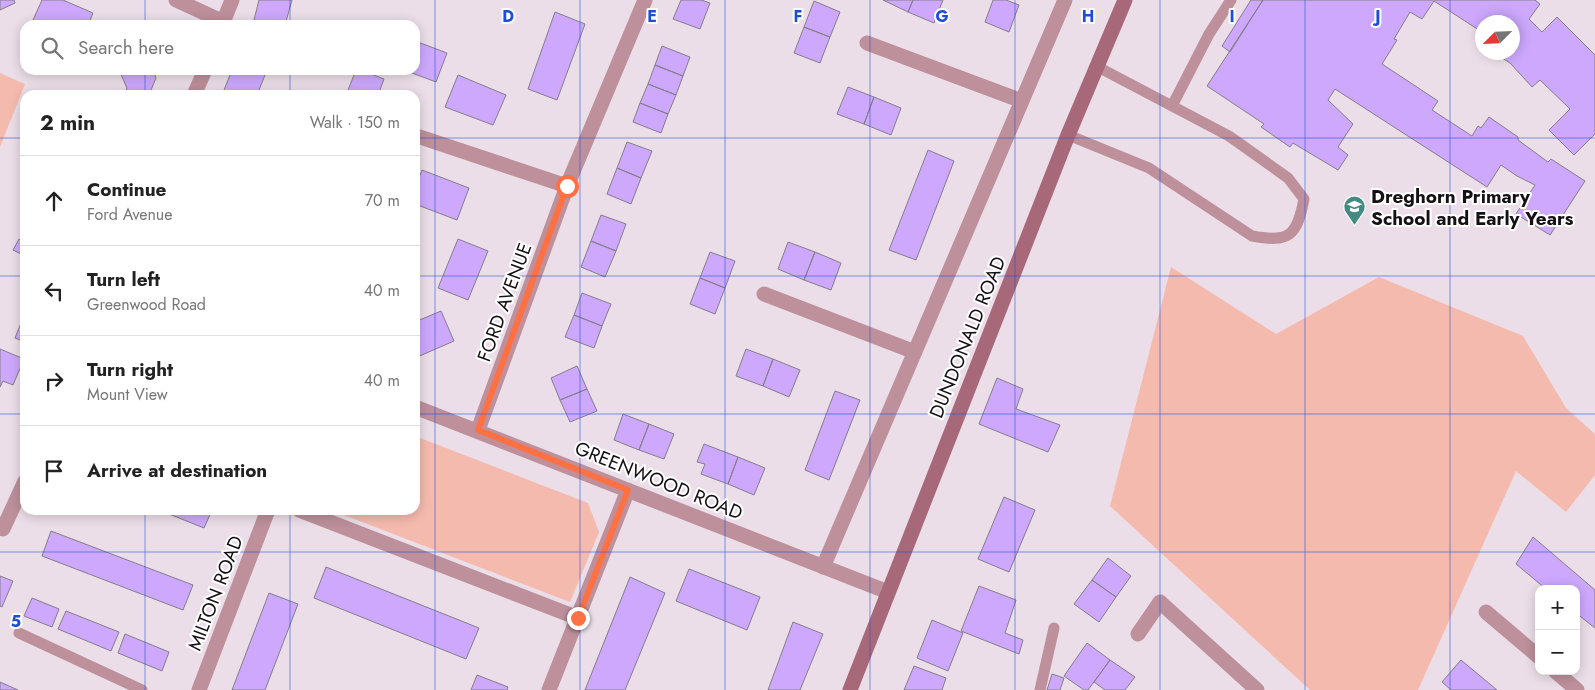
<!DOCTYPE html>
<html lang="en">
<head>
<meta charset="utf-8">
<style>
  :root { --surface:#fff; --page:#f6f6f6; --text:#222; --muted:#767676; --line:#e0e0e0 }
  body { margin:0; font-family:Jost,sans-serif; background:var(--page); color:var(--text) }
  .controls { position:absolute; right:15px; bottom:15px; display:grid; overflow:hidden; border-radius:10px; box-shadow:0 2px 12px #0003 }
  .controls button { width:45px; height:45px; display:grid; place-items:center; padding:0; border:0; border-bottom:1px solid var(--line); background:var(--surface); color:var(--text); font:25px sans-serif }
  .compass { position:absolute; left:1475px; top:15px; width:45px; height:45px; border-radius:50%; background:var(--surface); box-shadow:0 2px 12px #0003; rotate:246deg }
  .stop { position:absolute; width:15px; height:15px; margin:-11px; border:4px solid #ff7043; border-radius:50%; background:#fff }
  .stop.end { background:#ff7043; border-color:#fff; box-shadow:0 1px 5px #0008 }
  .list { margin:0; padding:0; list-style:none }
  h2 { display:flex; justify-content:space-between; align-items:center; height:65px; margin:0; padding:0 20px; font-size:21px }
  h2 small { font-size:16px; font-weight:400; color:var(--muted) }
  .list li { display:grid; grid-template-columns:32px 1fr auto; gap:15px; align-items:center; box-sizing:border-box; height:90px; padding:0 20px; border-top:1px solid var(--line) }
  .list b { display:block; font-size:19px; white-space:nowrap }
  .list p { margin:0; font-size:16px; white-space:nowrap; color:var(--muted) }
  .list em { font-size:16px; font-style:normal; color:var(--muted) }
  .icon { flex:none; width:28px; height:28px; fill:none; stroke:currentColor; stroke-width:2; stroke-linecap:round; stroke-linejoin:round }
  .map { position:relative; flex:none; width:1595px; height:690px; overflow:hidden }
  .search { position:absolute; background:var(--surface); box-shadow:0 2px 12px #0003; left:20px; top:20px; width:400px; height:55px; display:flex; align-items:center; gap:12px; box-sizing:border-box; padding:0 18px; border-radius:15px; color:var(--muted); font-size:19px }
  .panel { position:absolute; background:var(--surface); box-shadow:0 2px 12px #0003; left:20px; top:90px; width:400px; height:425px; border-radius:15px }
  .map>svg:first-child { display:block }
</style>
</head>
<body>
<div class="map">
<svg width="1595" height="690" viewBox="0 0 1595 690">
  <rect width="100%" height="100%" fill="#ebdee8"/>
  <path fill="#f5baae" d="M0,73L25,84L0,147Z
    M1171,267L1276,334L1379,277L1523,336L1566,408L1595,434V475L1566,512L1516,471L1418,690H1310L1110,506Z
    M415,436L588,503L599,532L570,602L331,510H415Z"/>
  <path fill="#cda8fd" stroke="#837e8a" d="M0,0H14L15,3L0,10Z
    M42,0H63L93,13L88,25H45L33,20Z
    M259,0H292L285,25H271L254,20Z
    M681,0H701L710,3L700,29L673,19Z
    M883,0H913L908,12Z
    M913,0H943L934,23L908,12Z
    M993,0H1006L1019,5L1009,32L985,22Z
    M1251,0H1263L1230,52L1222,46Z
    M1263,0H1535L1540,4L1529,19L1542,32L1557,17L1595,55V134L1574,155L1549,130L1570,109L1540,80L1532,87L1510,63L1493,52H1512V22H1482V32L1434,1L1422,19L1410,12L1394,39L1397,40L1382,64L1438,101L1432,110L1472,136L1478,126L1481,128L1489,117L1518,137V140L1548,162L1551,159L1585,181L1550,235L1516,214L1535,185L1517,176L1501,165L1487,187L1335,89L1328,100L1353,124L1338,147L1348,155L1338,170L1293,143L1290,147L1261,127L1264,124L1207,86Z
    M814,1L840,12L830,37L804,27Z
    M555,12L585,24L557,100L528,89Z
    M804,27L830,37L820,63L794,53Z
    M415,41L447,53L436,82L404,70H415Z
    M662,46L690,57L683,76L655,65Z
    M655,65L683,76L676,95L648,84Z
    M119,70H153L156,78L149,95H124L127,88Z
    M232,70H267L257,95H222Z
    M356,70H361L384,79L378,95H346Z
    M458,75L506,95L493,125L445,107Z
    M648,84L676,95L668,114L640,103Z
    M848,87L874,97L864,124L837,114Z
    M874,97L901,108L891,135L864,124Z
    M640,103L668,114L661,133L633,122Z
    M627,142L652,151L641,178L617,168Z
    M928,150L954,161L916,260L889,250Z
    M617,168L641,178L631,204L607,194Z
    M422,170L469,188L457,220L415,204V189Z
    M601,215L626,224L616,251L591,241Z
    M19,239L25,242V256L13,250Z
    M458,239L488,251L468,300L438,288Z
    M591,241L616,251L605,277L581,267Z
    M788,242L815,252L804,280L778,269Z
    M710,252L735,261L725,288L700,278Z
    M815,252L841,263L831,290L804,280Z
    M700,278L725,288L715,314L690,304Z
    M582,293L611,304L602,326L574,315Z
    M441,311L454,341L415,358V322Z
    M25,313V342L15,338Z
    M574,315L602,326L594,348L565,337Z
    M0,349L24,359L13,385L3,381L0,387Z
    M746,349L773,359L763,386L736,376Z
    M773,359L800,370L789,397L763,386Z
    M577,366L587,389L560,400L551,378Z
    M997,378L1023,389L1016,409L1060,425L1048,452L979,424Z
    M587,389L597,411L570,422L560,400Z
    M835,391L860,400L829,480L805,470Z
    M623,414L649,424L639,450L614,440Z
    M649,424L674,434L664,459L639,450Z
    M704,444L738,457L728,484L701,474L705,464L697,462Z
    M738,457L765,468L754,495L728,484Z
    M1004,497L1035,510L1009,572L978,559Z
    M159,510H212L204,528Z
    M51,531L193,585L183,610L42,556Z
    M1533,537L1595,590V628L1576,613V589H1546L1516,564Z
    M1108,558L1131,576L1116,597L1092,580Z
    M326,567L479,628L466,659L314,598Z
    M689,569L760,597L747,630L676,601Z
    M0,576L13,581L2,607L0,606Z
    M630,577L665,593L625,690H585Z
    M1092,580L1116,597L1099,622L1074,604Z
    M979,586L1016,600L1005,633L1023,640L1019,654L961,631Z
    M269,593L298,604L265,690H232Z
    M32,598L59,609L52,627L24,616Z
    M66,611L119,632L111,651L58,629Z
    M932,620L963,633L948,671L917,658Z
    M793,622L823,634L800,690H768Z
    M125,634L169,652L162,671L118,653Z
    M1087,643L1110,660L1088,690H1084L1064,676Z
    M1110,660L1135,677L1125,690H1105L1094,682Z
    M1461,660L1497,690H1451L1442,682Z
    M914,666L946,678L942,690H904Z
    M1052,674L1064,678L1060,690H1047Z
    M477,675L508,687L507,690H471Z
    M0,682L18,690H0Z"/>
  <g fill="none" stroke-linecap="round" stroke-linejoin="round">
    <path stroke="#bd909b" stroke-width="11" d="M1172,106L1209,34L1231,0
      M1068,135L1149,168L1252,236C1289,243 1297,236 1304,199L1288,178L1229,136L1098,67
      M19,633L142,690
      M1040,690L1054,628"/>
    <path stroke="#bd909b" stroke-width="15" d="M176,0L224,22
      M222,25L232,0
      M867,43L1022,101
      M194,95L205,70
      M415,139L417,136L567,186
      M764,294L915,352
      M415,407L888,592
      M478,430L567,186L645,0
      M299,510L578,618
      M3,529L25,481
      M823,567L1065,0
      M1486,612L1539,657
      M1138,634L1160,602L1257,690
      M1555,671L1577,690
      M199,690L268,510
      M549,690L628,490"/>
    <path stroke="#a76879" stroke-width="15" d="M850,690L1068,135L1125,0"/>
  </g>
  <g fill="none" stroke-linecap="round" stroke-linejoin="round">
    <path stroke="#ff7043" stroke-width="6" d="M567,186L478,430L628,490L578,618"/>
  </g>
  <path fill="none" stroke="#1d4ed8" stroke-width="1" stroke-opacity="0.55" d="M145,0V25M290,0V25M435,0V690M580,0V690M725,0V690M870,0V690M1015,0V690M1160,0V690M1305,0V690M1450,0V690M145,70V95M290,70V95M0,138H25M415,138H1595M0,276H25M415,276H1595M0,414H25M415,414H1595M145,510V690M290,510V690M0,552H1595"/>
  <defs>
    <symbol id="school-pin" viewBox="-11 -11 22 30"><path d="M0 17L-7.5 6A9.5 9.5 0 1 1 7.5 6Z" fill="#438a83" stroke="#fff"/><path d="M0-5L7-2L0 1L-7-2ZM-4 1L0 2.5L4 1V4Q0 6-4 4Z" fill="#fff"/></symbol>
  </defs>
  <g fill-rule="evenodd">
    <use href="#school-pin" x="1342" y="194" width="25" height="34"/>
  </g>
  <g text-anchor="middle" stroke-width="4" stroke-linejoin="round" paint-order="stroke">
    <g font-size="19" font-weight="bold" fill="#141013" stroke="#fff" text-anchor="start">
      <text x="1371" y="203">Dreghorn Primary<tspan x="1371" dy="22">School and Early Years</tspan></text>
    </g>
    <g font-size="19" fill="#141013" stroke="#fff">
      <text transform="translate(504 302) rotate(-70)" y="7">FORD AVENUE</text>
      <text transform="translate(967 337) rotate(-68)" y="7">DUNDONALD ROAD</text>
      <text transform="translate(659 480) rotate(22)" y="7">GREENWOOD ROAD</text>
      <text transform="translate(215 593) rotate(-69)" y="7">MILTON ROAD</text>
    </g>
  </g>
  <g font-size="16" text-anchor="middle" font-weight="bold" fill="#1d4ed8" stroke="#fff" stroke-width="4" stroke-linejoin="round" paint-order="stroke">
    <text x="508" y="22">D</text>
    <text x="652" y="22">E</text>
    <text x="798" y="22">F</text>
    <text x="942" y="22">G</text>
    <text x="1088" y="22">H</text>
    <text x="1232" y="22">I</text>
    <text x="1378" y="22">J</text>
    <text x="16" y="627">5</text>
  </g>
</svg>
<div class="controls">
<button>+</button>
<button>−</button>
</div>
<svg class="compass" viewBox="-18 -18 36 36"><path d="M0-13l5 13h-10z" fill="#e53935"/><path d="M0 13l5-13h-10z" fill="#767676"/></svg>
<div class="stop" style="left:567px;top:186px"></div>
<div class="stop end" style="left:578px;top:618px"></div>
<div class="search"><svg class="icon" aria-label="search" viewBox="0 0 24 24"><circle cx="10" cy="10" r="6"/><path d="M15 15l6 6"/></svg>Search here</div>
<section class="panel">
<h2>2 min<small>Walk · 150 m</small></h2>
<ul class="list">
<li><svg class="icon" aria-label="ahead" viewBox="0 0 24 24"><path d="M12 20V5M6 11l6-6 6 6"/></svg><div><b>Continue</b><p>Ford Avenue</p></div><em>70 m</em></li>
<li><svg class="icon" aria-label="left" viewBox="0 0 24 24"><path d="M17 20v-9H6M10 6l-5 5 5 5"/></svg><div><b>Turn left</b><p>Greenwood Road</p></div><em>40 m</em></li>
<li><svg class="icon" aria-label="right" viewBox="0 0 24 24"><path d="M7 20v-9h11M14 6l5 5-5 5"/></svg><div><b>Turn right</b><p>Mount View</p></div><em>40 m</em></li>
<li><svg class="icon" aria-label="arrive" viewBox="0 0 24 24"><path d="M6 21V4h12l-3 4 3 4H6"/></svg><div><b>Arrive at destination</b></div></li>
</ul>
</section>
</div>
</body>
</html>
